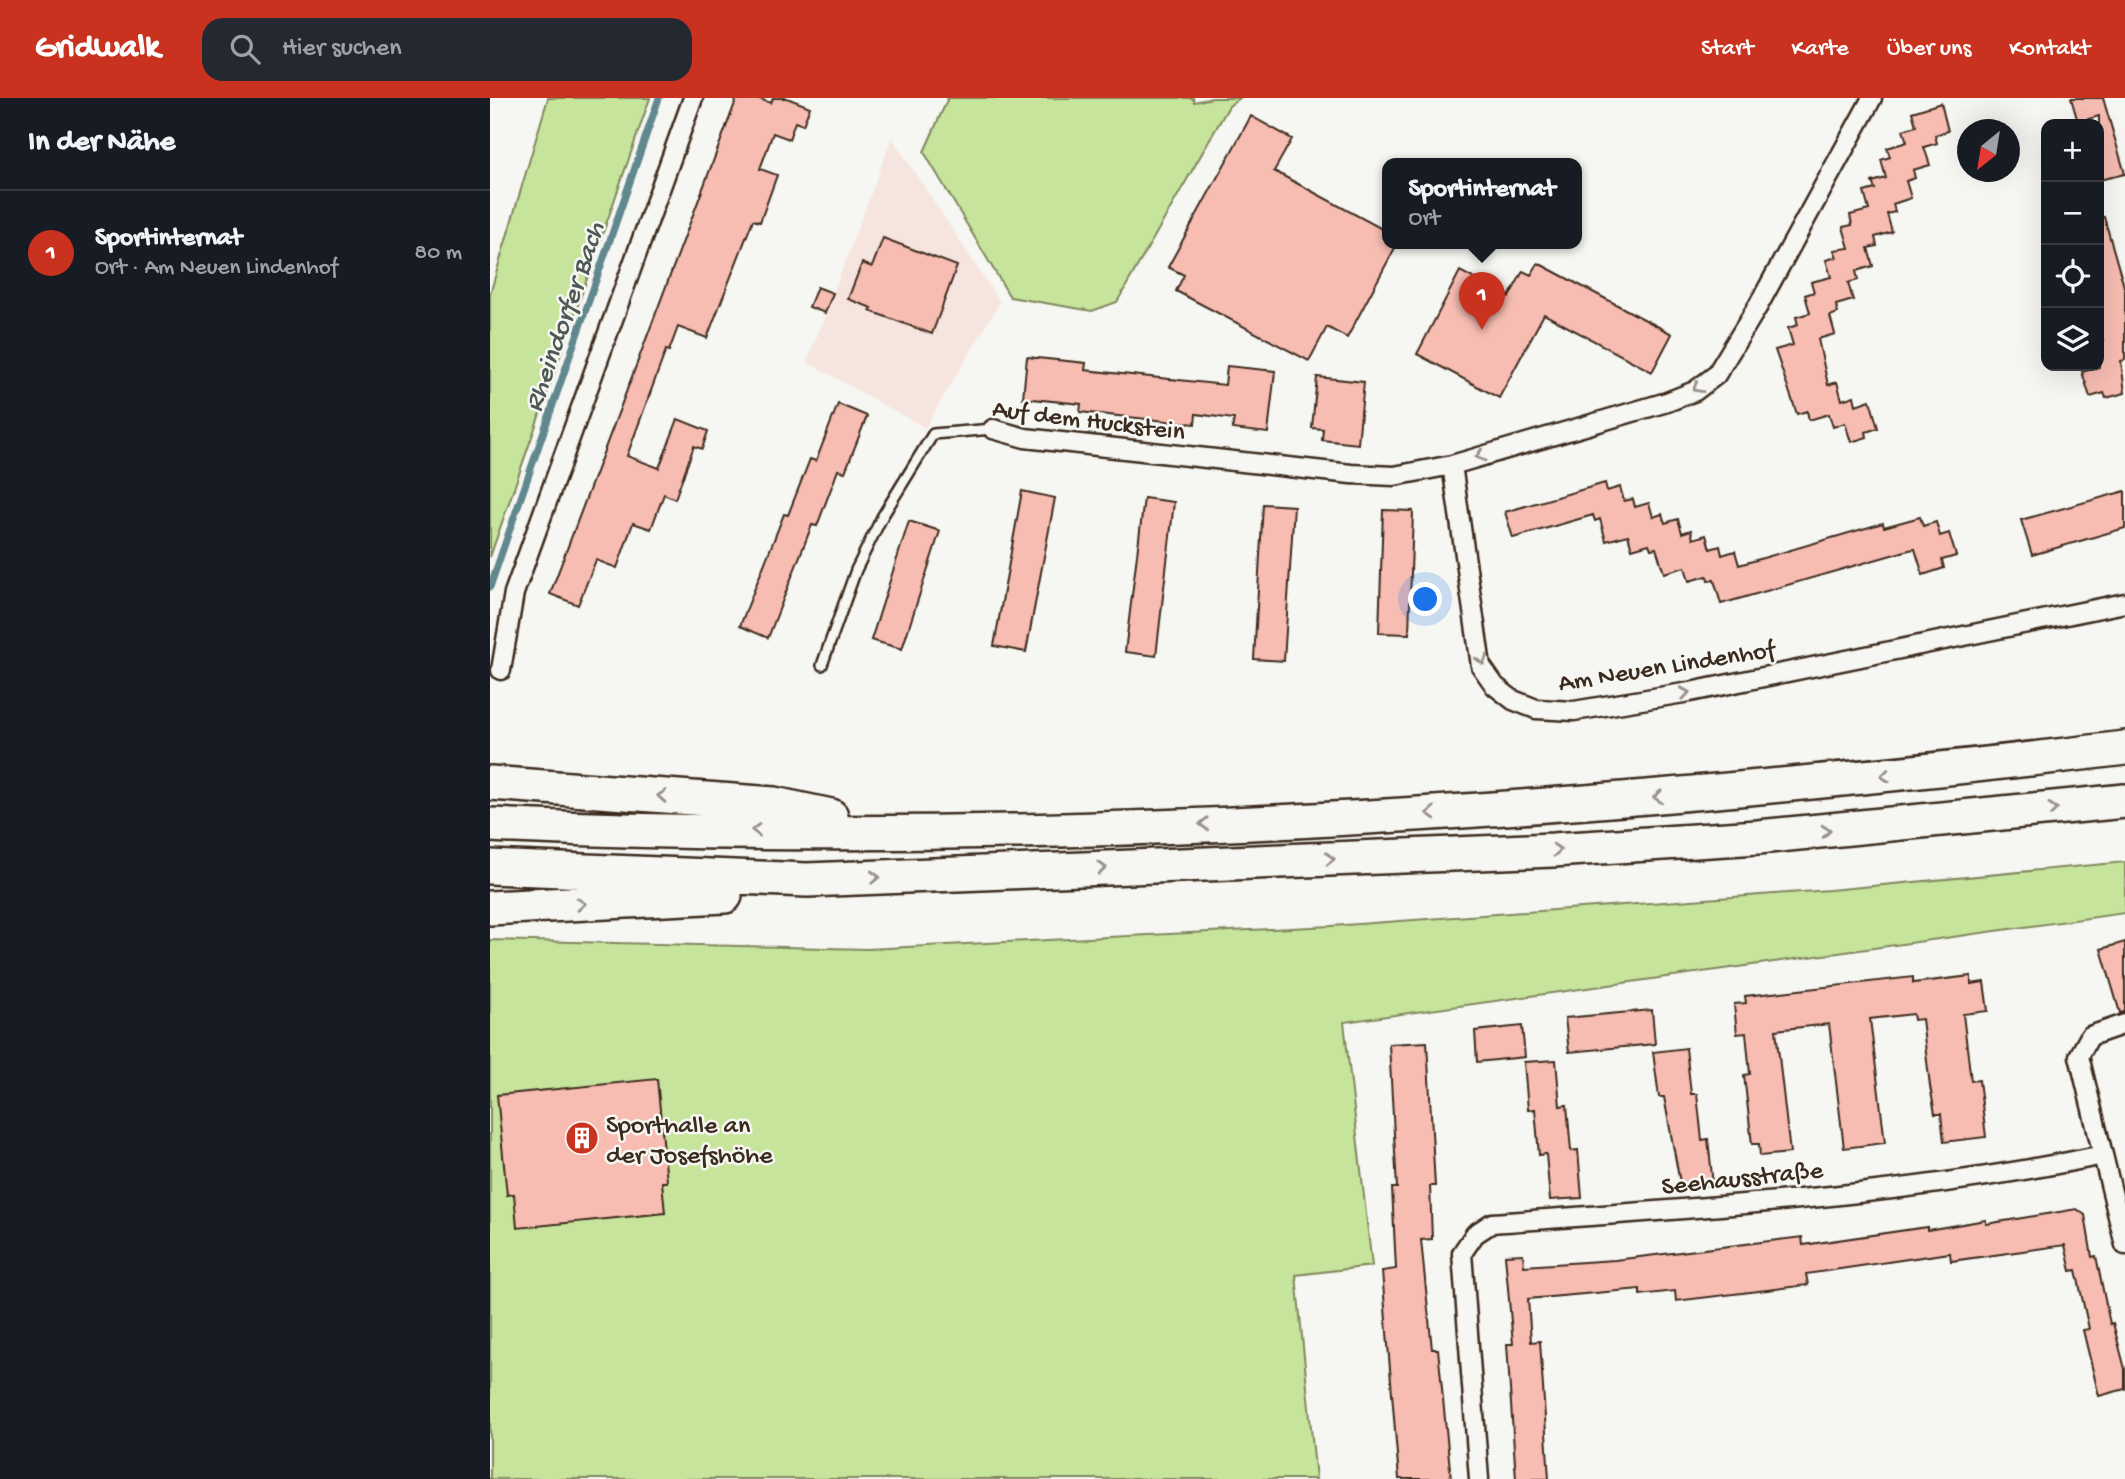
<!DOCTYPE html>
<html lang="de">
<head>
<meta charset="utf-8">
<style>
  :root { --surface:#171b24; --page:#242831; --text:#f1f3f6; --muted:#9ea1a6; --line:#363941; --accent:#c8321e }
  body { margin:0; font-family:"Gochi Hand",sans-serif; background:var(--page); color:var(--text) }
  .controls { position:absolute; right:21px; top:21px; display:grid; overflow:hidden; border-radius:14px; box-shadow:0 7px 28px #0002 }
  .controls button { width:63px; height:63px; display:grid; place-items:center; padding:0; border:0; border-bottom:2px solid var(--line); background:var(--surface); color:var(--text); font:35px sans-serif }
  .compass { position:absolute; left:1467px; top:21px; width:63px; height:63px; border-radius:50%; background:var(--surface); box-shadow:0 7px 28px #0002; rotate:210deg }
  .you { position:absolute; left:936px; top:502px; width:24px; height:24px; margin:-18px; border:5px solid #fff; border-radius:50%; background:#1a73e8; box-shadow:0 0 0 10px #1a73e833 }
  .badge { display:grid; place-items:center; width:46px; height:46px; border-radius:50%; background:var(--accent); color:#fff; font-size:23px; font-weight:700 }
  .pin { position:absolute; translate:-50% -58px; filter:drop-shadow(0 2px 4px #0008) }
  .pin::after { content:''; position:absolute; top:37px; width:24px; height:21px; background:inherit; clip-path:polygon(0 0,100% 0,50% 100%) }
  .popup { position:absolute; left:892px; top:60px; width:200px; height:91px; box-sizing:border-box; display:grid; place-content:center; border-radius:14px; background:var(--surface); filter:drop-shadow(0 2px 5px #0005); font-size:23px; white-space:nowrap; color:var(--muted) }
  .popup b { font-size:26px; color:var(--text) }
  .popup::after { content:''; position:absolute; left:50%; top:100%; margin-left:-14px; border:14px solid transparent; border-top-color:var(--surface) }
  .list { margin:0; padding:0; list-style:none }
  h2 { display:flex; justify-content:space-between; align-items:center; height:91px; margin:0; padding:0 28px; font-size:30px }
  h2 small { font-size:23px; font-weight:400; color:var(--muted) }
  .list li { display:grid; grid-template-columns:46px 1fr auto; gap:21px; align-items:center; box-sizing:border-box; height:126px; padding:0 28px; border-top:2px solid var(--line) }
  .list b { display:block; font-size:26px; white-space:nowrap }
  .list p { margin:0; font-size:23px; white-space:nowrap; color:var(--muted) }
  .list em { font-size:23px; font-style:normal; color:var(--muted) }
  .icon { flex:none; width:38px; height:38px; fill:none; stroke:currentColor; stroke-width:2; stroke-linecap:round; stroke-linejoin:round }
  .map { position:relative; flex:none; width:1635px; height:1381px; overflow:hidden }
  header { display:flex; align-items:center; gap:42px; box-sizing:border-box; height:98px; padding:0 35px; background:var(--accent); color:#fff }
  header strong { font-size:33px }
  nav { display:flex; gap:38px; margin-inline-start:auto; font-size:24px }
  .search { width:490px; height:63px; background:var(--page); display:flex; align-items:center; gap:18px; box-sizing:border-box; padding:0 24px; border-radius:21px; color:var(--muted); font-size:26px }
  main { display:flex }
  aside { flex:1; background:var(--surface) }
  .map>svg:first-child { display:block }
</style>
</head>
<body>
<header>
<strong>Gridwalk</strong>
<div class="search"><svg class="icon" aria-label="search" viewBox="0 0 24 24"><circle cx="10" cy="10" r="6"/><path d="M15 15l6 6"/></svg>Hier suchen</div>
<nav><a>Start</a><a>Karte</a><a>Über uns</a><a>Kontakt</a></nav>
</header>
<main>
<aside>
<h2>In der Nähe<small></small></h2>
<ul class="list">
<li><span class="badge">1</span><div><b>Sportinternat</b><p>Ort · Am Neuen Lindenhof</p></div><em>80 m</em></li>
</ul>
</aside>
<div class="map">
<svg width="1635" height="1381" viewBox="0 0 1635 1381">
  <rect width="100%" height="100%" fill="#f6f6f2"/>
  <filter id="ink" filterUnits="userSpaceOnUse"><feTurbulence type="fractalNoise" baseFrequency=".0143" numOctaves="2"/><feDisplacementMap in="SourceGraphic" scale="14" xChannelSelector="R" yChannelSelector="G"/><feConvolveMatrix kernelMatrix="1 2 1 2 8 2 1 2 1" color-interpolation-filters="sRGB"/></filter>
  <g filter="url(#ink)">
    <path fill="#f6e5df" d="M402,40L510,204L435,330L317,264Z"/>
    <path fill="#c6e49c" stroke="#80875d" stroke-width="2" d="M58,0H160L0,459V196Z
      M458,0H703L704,4L722,0H750L739,8L627,204L602,213L520,199L434,54Z
      M1635,764V815L854,924L882,1168L806,1177L826,1381H0V842L377,851L841,828L1340,792Z"/>
    <g fill="none" stroke-linecap="round" stroke-linejoin="round">
      <path stroke="#60888e" stroke-width="7" d="M0,489L169,0"/>
    </g>
    <path fill="#f7bcb2" stroke="#3b2a1e" stroke-width="2" d="M247,0H267L281,5L283,0H297L320,9L313,27L305,24L299,41L283,35L270,71L287,77L270,124L263,122L217,240L188,229L179,253L176,252L137,358L169,370L188,321L218,333L212,351L204,348L185,401L174,396L161,431L143,425L127,470L106,462L88,507L60,496Z
      M1581,0H1613L1635,76L1609,82V18L1588,24Z
      M1451,5L1458,33L1445,37L1447,45L1434,49L1440,67L1423,72L1425,80L1416,83L1421,100L1403,106L1405,114L1397,116L1402,134L1385,139L1387,148L1378,150L1383,168L1366,173L1368,182L1358,185L1363,202L1346,207L1348,215L1340,218L1345,236L1328,241L1338,287L1347,284L1352,302L1364,298L1366,307L1380,302L1388,330L1376,334L1377,339L1361,344L1355,325L1343,329L1339,316L1319,322L1317,313L1307,316L1285,252L1303,247L1298,230L1308,227L1306,219L1320,215L1315,197L1324,194L1321,184L1341,179L1336,162L1347,159L1344,152L1359,150L1353,129L1362,127L1360,117L1379,112L1374,94L1385,91L1382,84L1396,80L1391,62L1400,59L1397,50L1417,44L1413,32L1426,28L1422,14Z
      M761,18L802,41L784,73L898,134V146H907L857,240L837,229L819,263L686,193L694,177L678,169Z
      M1614,119L1635,192V262L1631,263L1635,295L1616,300L1614,295L1600,299L1592,274L1609,269V244L1613,243L1609,227V120Z
      M393,140L467,168L442,236L380,213L382,210L358,201L372,165L382,169Z
      M1048,165L1182,236L1162,274L1054,216L1009,300L927,256L970,173L1019,199L1033,173L1041,177Z
      M327,189L343,195L335,215L319,209Z
      M537,259L596,265L595,272L735,287L737,268L785,273L778,335L742,331L744,321L706,316L705,326L590,314L591,306L533,300Z
      M827,279L874,284L868,346L832,342L833,331L822,330Z
      M348,306L377,318L355,374L348,372L327,428L322,427L278,540L250,528L294,416L298,417L320,361L326,363Z
      M1115,385L1117,393L1130,389L1134,403L1143,401L1145,409L1159,405L1163,419L1172,416L1175,425L1188,421L1192,435L1201,432L1203,441L1216,437L1220,451L1230,448L1232,457L1245,453L1249,467L1393,425L1394,429L1430,419L1433,428L1446,424L1450,438L1459,435L1466,458L1452,462L1454,470L1433,477L1425,451L1419,452L1231,506L1224,482L1218,483L1217,478L1199,483L1195,469L1174,475L1166,450L1161,451L1159,446L1142,451L1138,437L1116,443L1110,421L1105,423L1103,417L1023,440L1015,414Z
      M532,393L565,400L536,554L504,548Z
      M1635,393V430L1542,457L1531,422Z
      M654,400L684,404L666,558L635,554Z
      M773,406L804,408L794,563L764,561Z
      M893,412L923,413L919,536L889,535Z
      M419,423L450,433L412,551L381,542Z
      M1635,844V914L1630,915L1611,851Z
      M1481,878V886L1494,884L1498,913L1473,916L1481,983L1489,982L1496,1039L1454,1044L1451,1016H1445L1440,988L1432,921L1424,922L1423,916L1380,921L1395,1045L1354,1050L1339,926L1286,932L1300,1055L1270,1058L1269,1046H1262L1254,977L1260,976L1256,935L1247,936L1244,906L1256,905L1255,898L1423,879V885Z
      M1162,912L1165,946L1079,954L1075,920Z
      M1032,928L1035,959L987,964L985,933Z
      M937,944L945,1088H940L942,1141L931,1142L942,1251H948L961,1381H909L892,1173L906,1171L902,1090H907L899,946Z
      M1196,950L1201,996H1207L1212,1042L1218,1041L1223,1087L1191,1090L1174,999H1169L1163,954Z
      M1066,962L1070,1008L1077,1007L1081,1053L1088,1052L1092,1100L1060,1102L1056,1056L1049,1057L1045,1011L1038,1012L1034,964Z
      M167,981L177,1084H172L175,1115L27,1130L24,1096L17,1097L7,997Z
      M1587,1111L1595,1117L1602,1159L1606,1158L1620,1226L1623,1225L1635,1271V1291L1609,1298L1593,1232L1599,1231L1586,1172L1581,1173L1575,1147L1461,1163L1460,1155L1418,1161L1316,1176L1318,1187L1186,1203L1185,1193L1150,1197V1191L1038,1201L1041,1244L1050,1243L1059,1381H1026L1017,1246H1023L1015,1157L1033,1156L1034,1168L1125,1162L1312,1139L1313,1147L1437,1129V1132L1496,1122V1126Z"/>
    <g fill="none" stroke-linecap="round" stroke-linejoin="round">
      <defs>
        <path id="service" d="M332,567L366,472L392,419L443,336L503,331"/>
        <path id="minor" d="M1382,0L1268,208L1226,277L1205,293L1177,304L962,367L991,568L1005,588L1023,602L1046,611L1084,613L1200,594L1635,505
          M503,331L535,340L861,376L904,378L962,367
          M11,572L24,495L203,0
          M1613,1057L1635,1147
          M989,1381L972,1155L985,1136L1002,1125C1206,1110 1413,1099 1613,1057L1589,958L1600,938L1635,926"/>
        <path id="motorway" d="M0,685L284,706L341,718
          M0,727C545,752 1094,715 1635,650
          M0,769L317,782L1063,752L1268,739L1635,703
          M0,810L235,798"/>
      </defs>
      <use href="#service" stroke="#3b2a1e" stroke-width="14"/>
      <use href="#minor" stroke="#3b2a1e" stroke-width="23"/>
      <use href="#motorway" stroke="#3b2a1e" stroke-width="38"/>
      <use href="#service" stroke="#f6f6f2" stroke-width="9"/>
      <use href="#minor" stroke="#f6f6f2" stroke-width="18"/>
      <use href="#motorway" stroke="#f6f6f2" stroke-width="33"/>
    </g>
    <defs><path id="oneway-chevron" d="M-2-3.5L2.5 0L-2 3.5" fill="none" stroke-width="1.6" stroke-linecap="round" stroke-linejoin="round" transform="scale(1.75)"/></defs>
    <g stroke="#989088">
      <use href="#oneway-chevron" transform="translate(1207 290) rotate(150)"/>
      <use href="#oneway-chevron" transform="translate(990 358) rotate(163)"/>
      <use href="#oneway-chevron" transform="translate(992 562) rotate(75)"/>
      <use href="#oneway-chevron" transform="translate(1195 595) rotate(-10)"/>
      <use href="#oneway-chevron" transform="translate(1395 678) rotate(174)"/>
      <use href="#oneway-chevron" transform="translate(172 698) rotate(-176)"/>
      <use href="#oneway-chevron" transform="translate(1168 699) rotate(176)"/>
      <use href="#oneway-chevron" transform="translate(1563 711) rotate(-6)"/>
      <use href="#oneway-chevron" transform="translate(941 715) rotate(177)"/>
      <use href="#oneway-chevron" transform="translate(714 726) rotate(178)"/>
      <use href="#oneway-chevron" transform="translate(266 732) rotate(-180)"/>
      <use href="#oneway-chevron" transform="translate(1336 733) rotate(-5)"/>
      <use href="#oneway-chevron" transform="translate(1067 752) rotate(-3)"/>
      <use href="#oneway-chevron" transform="translate(840 761) rotate(-2)"/>
      <use href="#oneway-chevron" transform="translate(612 770) rotate(-2)"/>
      <use href="#oneway-chevron" transform="translate(385 779) rotate(-2)"/>
      <use href="#oneway-chevron" transform="translate(91 806) rotate(-4)"/>
    </g>
  </g>
  <defs>
    <symbol id="building-disc" viewBox="-11 -11 22 22"><circle r="9.5" fill="#c8321e" stroke="#f6f6f2"/><path d="M-4-6H4V6H1V3H-1V6H-4ZM-2.5-4.3h1.7v1.8h-1.7ZM.8-4.3h1.7v1.8H.8ZM-2.5-1h1.7V.8h-1.7ZM.8-1h1.7V.8H.8Z" fill="#fff"/></symbol>
  </defs>
  <g fill-rule="evenodd">
    <use href="#building-disc" x="73" y="1021" width="38" height="38"/>
  </g>
  <g text-anchor="middle" stroke-width="5" stroke-linejoin="round" paint-order="stroke">
    <g font-size="26" fill="#3b2a1e" stroke="#f6f6f2">
      <text transform="translate(599 320) rotate(7)" y="9">Auf dem Huckstein</text>
      <text transform="translate(1176 566) rotate(-9)" y="9">Am Neuen Lindenhof</text>
      <text transform="translate(1252 1078) rotate(-6)" y="9">Seehausstraße</text>
    </g>
    <g font-size="26" fill="#3b2a1e" stroke="#f6f6f2" text-anchor="start">
      <text x="116" y="1034">Sporthalle an<tspan x="116" dy="30">der Josefshöhe</tspan></text>
    </g>
    <g font-size="28" font-style="italic" fill="#4e5956" stroke="#f6f6f2">
      <text transform="translate(72 218) rotate(-71)" y="10">Rheindorfer Bach</text>
    </g>
  </g>
</svg>
<div class="controls">
<button>+</button>
<button>−</button>
<button><svg class="icon" aria-label="locate" viewBox="0 0 24 24"><circle cx="12" cy="12" r="6"/><path d="M12 2v4M12 18v4M2 12h4M18 12h4"/></svg></button>
<button><svg class="icon" aria-label="layers" viewBox="0 0 24 24"><path d="M12 4l9 5-9 5-9-5zM3 14l9 5 9-5"/></svg></button>
</div>
<svg class="compass" viewBox="-18 -18 36 36"><path d="M0-13l5 13h-10z" fill="#e53935"/><path d="M0 13l5-13h-10z" fill="#9ea1a6"/></svg>
<div class="you"></div>
<div class="pin badge" style="left:992px;top:232px">1</div>
<div class="popup"><b>Sportinternat</b>Ort</div>
</div>
</main>
</body>
</html>
